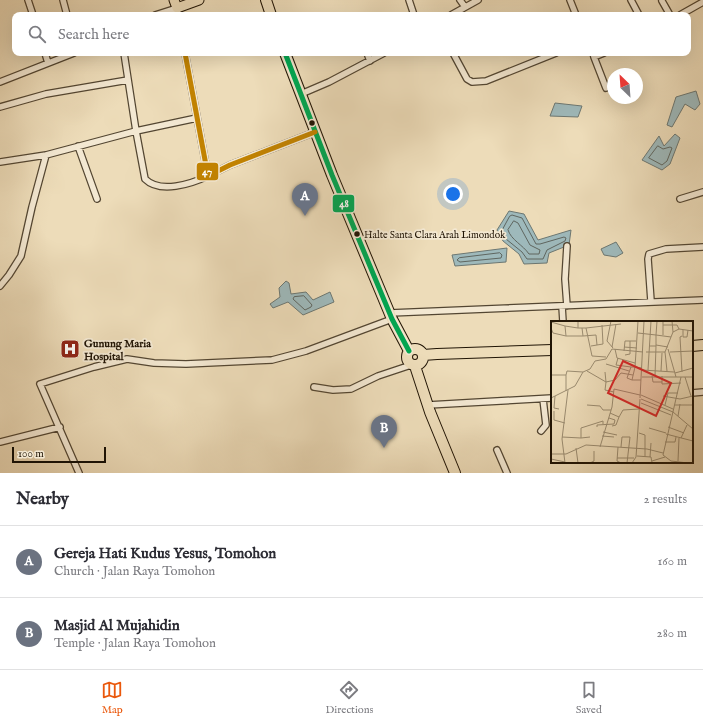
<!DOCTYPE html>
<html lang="en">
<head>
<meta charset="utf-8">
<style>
  :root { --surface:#fff; --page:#f2f2f3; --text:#2b2b33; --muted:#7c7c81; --line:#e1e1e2; --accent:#ea580c }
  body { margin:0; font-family:"IM FELL English",serif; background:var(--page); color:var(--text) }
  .compass { position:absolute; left:607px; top:68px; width:36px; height:36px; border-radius:50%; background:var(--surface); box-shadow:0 4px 16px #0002; rotate:335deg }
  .scale { position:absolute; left:12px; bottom:10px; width:94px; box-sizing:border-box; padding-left:4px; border:2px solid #201405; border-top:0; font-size:11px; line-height:14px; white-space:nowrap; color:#201405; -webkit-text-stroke:3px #f3e8d2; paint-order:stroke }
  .you { position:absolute; left:453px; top:194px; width:14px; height:14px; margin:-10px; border:3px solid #fff; border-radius:50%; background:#1a73e8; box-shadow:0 0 0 6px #1a73e833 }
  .badge { display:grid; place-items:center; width:26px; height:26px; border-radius:50%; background:var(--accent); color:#fff; font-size:13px; font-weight:700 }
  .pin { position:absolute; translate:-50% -33px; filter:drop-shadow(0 1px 2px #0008) }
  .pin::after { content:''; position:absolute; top:21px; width:14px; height:12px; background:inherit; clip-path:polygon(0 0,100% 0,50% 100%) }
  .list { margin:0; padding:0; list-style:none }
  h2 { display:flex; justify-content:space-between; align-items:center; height:52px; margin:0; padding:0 16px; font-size:17px }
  h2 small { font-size:13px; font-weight:400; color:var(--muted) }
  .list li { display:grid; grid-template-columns:26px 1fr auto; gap:12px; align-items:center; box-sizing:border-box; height:72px; padding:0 16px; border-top:1px solid var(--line) }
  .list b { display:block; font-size:15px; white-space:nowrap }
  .list p { margin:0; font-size:13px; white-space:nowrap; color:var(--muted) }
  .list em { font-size:13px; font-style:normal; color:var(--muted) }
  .icon { flex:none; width:22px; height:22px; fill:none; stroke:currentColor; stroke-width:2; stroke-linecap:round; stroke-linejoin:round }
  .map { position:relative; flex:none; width:703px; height:473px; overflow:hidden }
  .search { position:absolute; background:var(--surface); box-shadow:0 4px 16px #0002; left:12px; right:12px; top:12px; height:44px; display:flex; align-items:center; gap:10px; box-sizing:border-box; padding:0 14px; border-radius:8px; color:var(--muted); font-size:15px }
  .sheet { height:196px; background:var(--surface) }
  nav { display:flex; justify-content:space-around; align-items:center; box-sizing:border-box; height:56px; border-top:1px solid var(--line); background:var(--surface); font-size:11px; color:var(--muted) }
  nav a { display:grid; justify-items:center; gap:2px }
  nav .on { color:var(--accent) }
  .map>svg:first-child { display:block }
</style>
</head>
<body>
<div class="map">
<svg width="703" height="473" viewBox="0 0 703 473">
  <rect width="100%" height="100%" fill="#eddcb9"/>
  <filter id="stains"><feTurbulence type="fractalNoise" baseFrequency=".005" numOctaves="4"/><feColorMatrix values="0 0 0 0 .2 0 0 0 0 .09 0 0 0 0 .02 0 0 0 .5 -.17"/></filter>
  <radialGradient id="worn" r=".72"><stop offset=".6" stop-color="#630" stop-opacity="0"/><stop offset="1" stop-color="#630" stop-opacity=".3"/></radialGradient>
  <path fill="#9eb9bb" stroke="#6c7772" d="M696,91L700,104L695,110L685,104L672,127L667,125L676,97Z
    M555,103L582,106L578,117L550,116Z
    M675,134L680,138L670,164L662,170L642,160L659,136L664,146Z
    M509,211L524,214L538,240L571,230L569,245L549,253L547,263L524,264L519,254L503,241L497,230Z
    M616,242L623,253L616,257L604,255L601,249Z
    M507,248L506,262L455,266L452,255Z
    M286,281L289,283L291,294L306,292L313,300L330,292L334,302L303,315L288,302L273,308L270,304L280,297L279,288Z"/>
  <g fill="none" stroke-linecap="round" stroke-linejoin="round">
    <path stroke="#5f6660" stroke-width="1" d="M658,146L663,149L670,147L672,148L667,161L662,165L649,158Z
      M510,216L512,215L522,218L536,244H540L564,237L566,238L565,241L547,250L543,259H527L522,252L506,239L502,231Z
      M514,221L518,223L530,245L540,250L539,254H529C523,245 511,240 508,230Z
      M500,253L502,255L501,258L460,262L457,260L459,258Z
      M304,296L312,305L311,307L305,310L293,299L294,297Z"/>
    <defs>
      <path id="street" d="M28,0L33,15
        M63,0L67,15
        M409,0L414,15
        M460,0L465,7
        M570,0L576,15
        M631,0L639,15
        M662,1L670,15
        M155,15L177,8L178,15
        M451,15L478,0
        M680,15L703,2
        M45,53L48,63
        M124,53L136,131L145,179C160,194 191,184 208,176
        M185,53L208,176L230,165L315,132
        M367,53L370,61
        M453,53L467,79L472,82L486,81L556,53
        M593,53L594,57L604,53
        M594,57L606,88
        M0,82L74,53
        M301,94L329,82L384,53
        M0,107L46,94L128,80
        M78,146L97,199
        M0,162L46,155
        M680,199L703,192
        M0,286L9,275L21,256L32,207L46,155L136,131L197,118
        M651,301L648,259L649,254L666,249L703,247
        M562,306L563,322
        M567,306L565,279L567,246
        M390,313L703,300
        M314,387L333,390L351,389L378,376L411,365
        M692,393L703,392
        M428,405L552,398
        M541,431L546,425L543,399
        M0,442L60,427
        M497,450L507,473
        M79,473L40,384L94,367L127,359L154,363L186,364L272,360L306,351L392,319"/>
      <path id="primary" d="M174,0L177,8L199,0"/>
      <path id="highway" d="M266,0L271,15
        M285,53L332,175L392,319L409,351
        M692,346L703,345
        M407 357a8 8 0 1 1 16 0a8 8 0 1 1-16 0Z
        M423,355L437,354L552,350
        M415,366L430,412L455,473"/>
    </defs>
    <use href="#street" stroke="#534632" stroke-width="8"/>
    <use href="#primary" stroke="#201405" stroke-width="11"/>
    <use href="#highway" stroke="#201405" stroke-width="12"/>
    <use href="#street" stroke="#f3e8d2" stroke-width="5.5"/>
    <use href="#primary" stroke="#eddcb9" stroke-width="9"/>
    <use href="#highway" stroke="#eddcb9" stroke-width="10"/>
    <defs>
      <path id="bus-1" d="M285,53L332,175L392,319L409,351"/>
      <path id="bus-2" d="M185,53L208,176L230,165L315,132"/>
    </defs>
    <use href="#bus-1" stroke="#f3e8d2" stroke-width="8"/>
    <use href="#bus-2" stroke="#f3e8d2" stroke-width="8"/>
    <use href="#bus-1" stroke="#00a651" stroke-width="5"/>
    <use href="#bus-2" stroke="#c18201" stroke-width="5"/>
  </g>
  <defs>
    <symbol id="hospital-square" viewBox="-11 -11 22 22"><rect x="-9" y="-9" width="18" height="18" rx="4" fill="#8f2418" stroke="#f3e8d2"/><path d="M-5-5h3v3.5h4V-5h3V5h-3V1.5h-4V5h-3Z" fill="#fff"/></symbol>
  </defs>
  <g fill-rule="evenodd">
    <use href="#hospital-square" x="59" y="338" width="22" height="22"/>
  </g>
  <g fill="#201405" stroke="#f3e8d2" stroke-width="1.5">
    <circle cx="312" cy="123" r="3.5"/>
    <circle cx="357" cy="234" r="3.5"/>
  </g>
  <g text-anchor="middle" stroke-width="3.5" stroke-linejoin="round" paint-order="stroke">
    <g font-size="10" fill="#201405" stroke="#f3e8d2" text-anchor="start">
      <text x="364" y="238">Halte Santa Clara Arah Limondok</text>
    </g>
    <g font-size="11" font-weight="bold" fill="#201405" stroke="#f3e8d2" text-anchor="start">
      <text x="84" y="347">Gunung Maria<tspan x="84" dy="13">Hospital</tspan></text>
    </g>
  </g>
  <g transform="translate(551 321)">
    <rect width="142" height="142" fill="#eddcb9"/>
    <path fill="none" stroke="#9b8c71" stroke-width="1" d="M27,0V7H35L41,35L55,36M60,0L56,20L62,27M87,0L84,46L91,47M121,0L122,11L128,8L142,10M0,1L14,5M112,4H126L128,8M0,7L2,12L15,15M27,7L14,5L15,15H32M31,7L32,15L45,14L46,24M35,7L70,3M132,9V16H136L137,9M87,12L105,14L106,0M112,14V0M105,24L117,26M40,25L52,23L51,4M98,25H105V14L120,16M61,26L65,3M73,26L86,27M64,28L66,37L84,42M117,28L125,56M73,30L74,20H85M95,31H114L122,11M114,31L116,50M119,31L142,30M74,34L79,33V20M67,37L65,44L80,46M55,43L78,50M91,49L123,51M97,49L100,0M36,50L55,61L54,51M110,50L111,32M131,51L129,16L131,15M124,52L142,47M0,54H15L16,50L32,51M15,54V70M101,55L102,61H111M104,55L105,25M111,55V63L130,62M91,56H142M130,56L112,134L120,140L137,142M134,56L140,75M81,59L76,57L80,46H84L81,59H90M63,71L54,69L55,61L64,59L70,52L82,54M90,74L122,88M4,75L3,87L8,88M112,75L129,78L142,75M0,77L24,65L32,51L39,48L44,40L55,38L61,28L92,31M89,77L93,0M90,78L122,91L142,108M90,82L120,94M36,84L49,85L52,89H60M114,84L117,72H127M124,84H142M3,90V99L14,102M59,92L68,96L72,89L88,88M127,95L129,83M61,105L65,104L68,96M46,106V104L63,103L64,99L58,97M117,106L133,112M98,107L115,112M52,111L66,114M88,112L94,114V136M115,113L142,120M51,115L63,116M11,116L30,117M39,116L30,117V107L52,100V103M130,117L136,104M114,121H124L125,116M49,126L61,86L63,68L89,74M67,126L66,140L70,142M70,126L71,116H79L76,142M25,127L27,142M0,133H15L35,124L96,128L112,132M86,135L100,136L101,142M99,136L100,122M66,137H83M0,138L14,141M101,140L114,136M127,140L128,117M14,142L11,118L17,69M39,142L43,140V130M81,142L85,136L89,78"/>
    <path fill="#d62828" fill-opacity="0.15" stroke="#d62828" stroke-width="2" d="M72,40L120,62L105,95L57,72Z"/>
    <rect width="142" height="142" fill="none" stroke="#201405" stroke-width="2"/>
  </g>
  <g stroke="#f3e8d2" stroke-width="1.5">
    <rect x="196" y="162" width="23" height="19" rx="4" fill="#c18201"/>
    <rect x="332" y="194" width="23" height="19" rx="4" fill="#00a651"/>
  </g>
  <g font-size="11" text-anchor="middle" font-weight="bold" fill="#fff">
    <text x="207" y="175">47</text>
    <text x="344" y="207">48</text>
  </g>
  <rect width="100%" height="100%" filter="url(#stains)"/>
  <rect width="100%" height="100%" fill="url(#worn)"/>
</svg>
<svg class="compass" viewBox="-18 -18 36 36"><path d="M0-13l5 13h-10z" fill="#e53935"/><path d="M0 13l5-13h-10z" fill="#7c7c81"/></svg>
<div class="scale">100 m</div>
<div class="you"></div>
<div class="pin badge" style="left:305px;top:216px;background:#6b7280">A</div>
<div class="pin badge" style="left:384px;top:448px;background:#6b7280">B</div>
<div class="search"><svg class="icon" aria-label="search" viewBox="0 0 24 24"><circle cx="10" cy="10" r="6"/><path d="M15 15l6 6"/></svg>Search here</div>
</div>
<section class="sheet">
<h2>Nearby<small>2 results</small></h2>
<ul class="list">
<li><span class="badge" style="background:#6b7280">A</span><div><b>Gereja Hati Kudus Yesus, Tomohon</b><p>Church · Jalan Raya Tomohon</p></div><em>160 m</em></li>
<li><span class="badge" style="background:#6b7280">B</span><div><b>Masjid Al Mujahidin</b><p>Temple · Jalan Raya Tomohon</p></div><em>280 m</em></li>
</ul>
</section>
<nav>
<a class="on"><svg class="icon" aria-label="map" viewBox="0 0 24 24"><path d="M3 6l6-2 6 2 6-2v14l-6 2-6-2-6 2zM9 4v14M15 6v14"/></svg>Map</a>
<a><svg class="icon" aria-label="directions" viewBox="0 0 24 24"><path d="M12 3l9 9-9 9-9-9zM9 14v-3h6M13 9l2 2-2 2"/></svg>Directions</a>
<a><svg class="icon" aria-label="saved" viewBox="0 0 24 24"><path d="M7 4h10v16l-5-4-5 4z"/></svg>Saved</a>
</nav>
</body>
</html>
